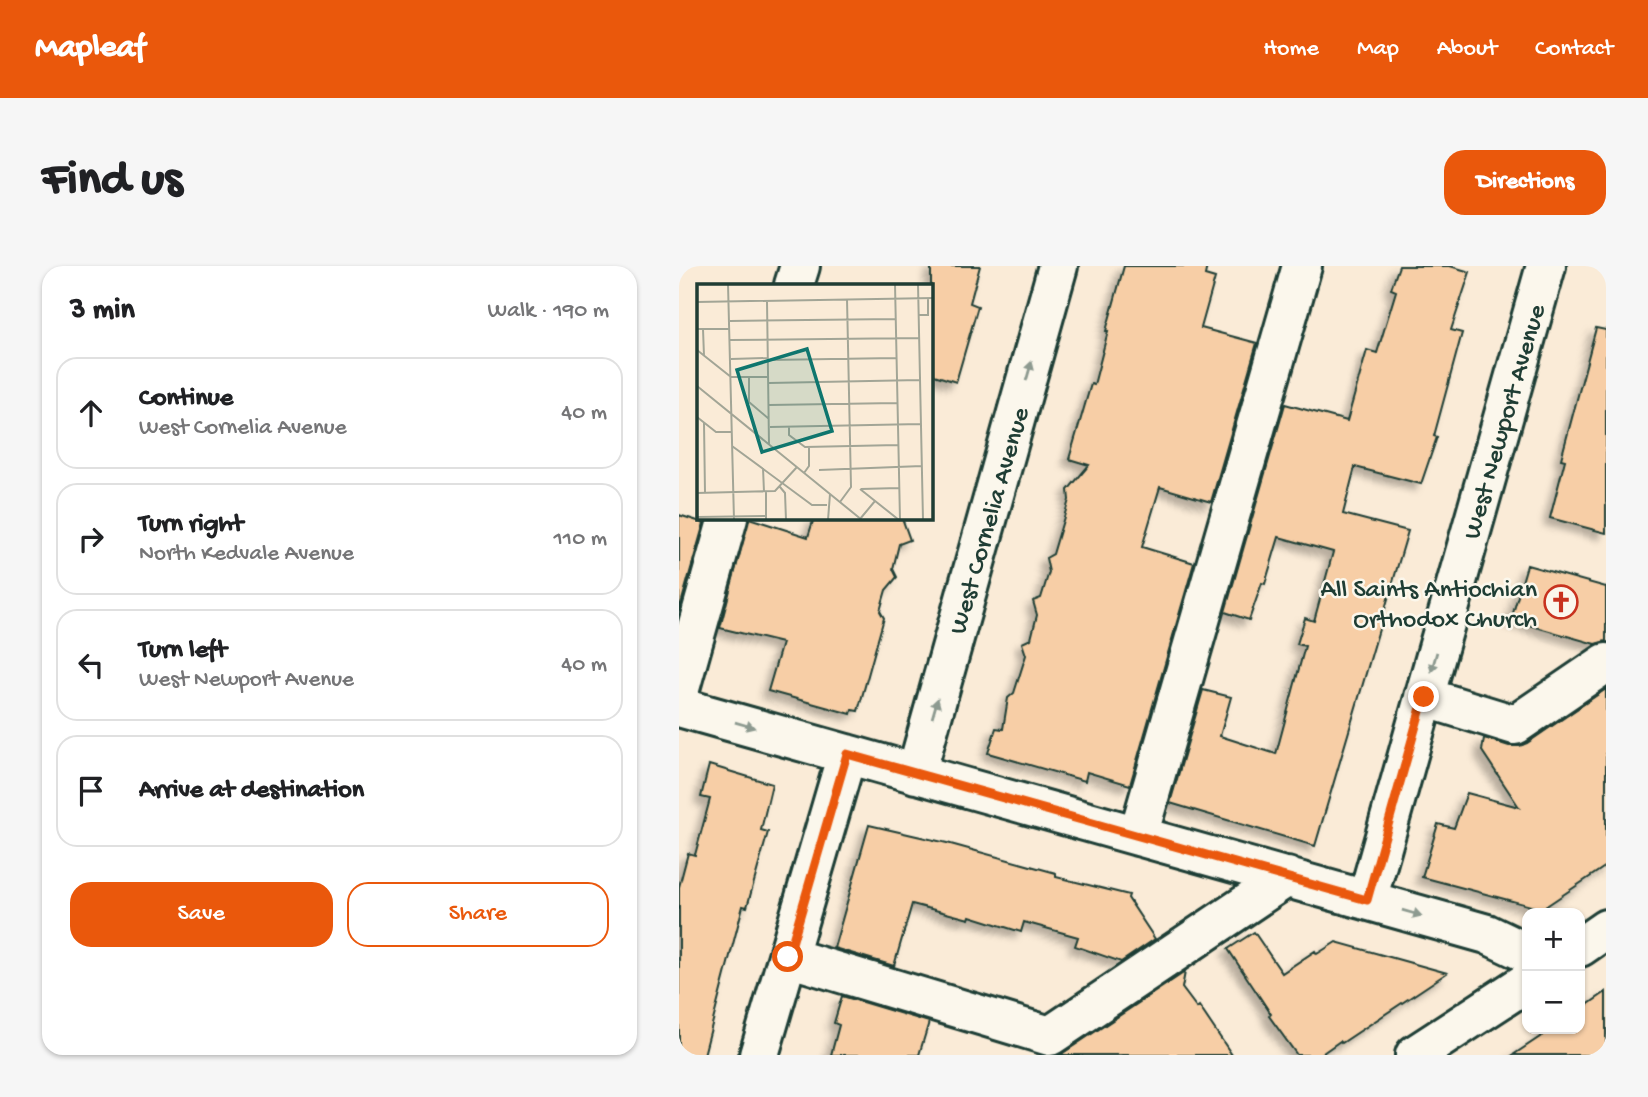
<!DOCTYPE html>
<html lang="en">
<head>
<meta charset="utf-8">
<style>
  :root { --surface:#fff; --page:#f6f6f6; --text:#202124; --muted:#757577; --line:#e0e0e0; --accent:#ea580c }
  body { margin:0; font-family:"Gochi Hand",sans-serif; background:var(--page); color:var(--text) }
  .controls { position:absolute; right:21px; bottom:21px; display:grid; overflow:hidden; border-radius:14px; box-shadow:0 2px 5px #0004 }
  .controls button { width:63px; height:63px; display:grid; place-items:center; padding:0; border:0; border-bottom:2px solid var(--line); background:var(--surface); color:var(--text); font:35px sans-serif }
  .stop { position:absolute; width:21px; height:21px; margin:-16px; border:5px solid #ea580c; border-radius:50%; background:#fff }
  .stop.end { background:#ea580c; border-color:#fff; box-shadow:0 2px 7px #0008 }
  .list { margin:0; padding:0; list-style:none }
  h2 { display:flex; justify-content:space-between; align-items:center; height:91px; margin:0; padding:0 28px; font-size:30px }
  h2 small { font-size:23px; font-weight:400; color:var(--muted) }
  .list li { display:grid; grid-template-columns:46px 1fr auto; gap:21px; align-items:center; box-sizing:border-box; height:112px; margin:0 14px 14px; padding:0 14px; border:2px solid var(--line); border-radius:21px }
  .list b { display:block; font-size:26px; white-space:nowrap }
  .list p { margin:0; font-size:23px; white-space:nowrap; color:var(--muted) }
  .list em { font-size:23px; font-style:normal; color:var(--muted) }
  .actions { display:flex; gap:14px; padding:21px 28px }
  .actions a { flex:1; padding:16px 0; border:2px solid var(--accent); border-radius:21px; text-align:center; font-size:24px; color:var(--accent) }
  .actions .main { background:var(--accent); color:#fff }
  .icon { flex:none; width:38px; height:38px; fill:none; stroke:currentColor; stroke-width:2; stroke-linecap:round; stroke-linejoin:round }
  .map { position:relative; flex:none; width:927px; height:789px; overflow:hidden; border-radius:21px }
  header { display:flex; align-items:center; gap:42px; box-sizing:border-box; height:98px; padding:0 35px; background:var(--accent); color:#fff }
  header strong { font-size:33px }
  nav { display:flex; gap:38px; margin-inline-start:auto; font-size:24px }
  .intro { display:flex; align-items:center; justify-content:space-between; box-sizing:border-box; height:168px; padding:0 42px }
  h1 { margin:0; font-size:49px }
  .button { padding:18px 32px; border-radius:21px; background:var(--accent); color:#fff; font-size:24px; font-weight:700 }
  main { display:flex; gap:42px; padding:0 42px }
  aside { flex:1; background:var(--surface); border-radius:21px; box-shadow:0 2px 5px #0004 }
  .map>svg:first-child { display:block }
</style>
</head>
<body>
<header>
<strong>Mapleaf</strong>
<nav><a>Home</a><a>Map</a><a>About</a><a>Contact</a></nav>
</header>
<div class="intro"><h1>Find us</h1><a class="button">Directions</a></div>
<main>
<aside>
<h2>3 min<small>Walk · 190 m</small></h2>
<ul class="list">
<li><svg class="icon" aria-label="ahead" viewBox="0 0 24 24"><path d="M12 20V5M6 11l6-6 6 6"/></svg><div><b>Continue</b><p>West Cornelia Avenue</p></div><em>40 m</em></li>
<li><svg class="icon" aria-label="right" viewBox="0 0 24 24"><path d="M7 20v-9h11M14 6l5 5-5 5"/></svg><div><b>Turn right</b><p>North Kedvale Avenue</p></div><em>110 m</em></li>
<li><svg class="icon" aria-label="left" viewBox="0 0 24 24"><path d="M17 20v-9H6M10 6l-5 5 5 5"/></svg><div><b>Turn left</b><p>West Newport Avenue</p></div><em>40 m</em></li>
<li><svg class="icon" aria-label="arrive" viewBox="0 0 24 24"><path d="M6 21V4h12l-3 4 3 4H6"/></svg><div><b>Arrive at destination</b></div></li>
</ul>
<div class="actions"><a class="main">Save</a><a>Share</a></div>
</aside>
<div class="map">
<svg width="927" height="789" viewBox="0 0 927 789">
  <defs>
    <filter id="shadow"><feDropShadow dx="-6" dy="6" stdDeviation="3.5" flood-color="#0004"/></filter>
  </defs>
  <rect width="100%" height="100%" fill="#faebd7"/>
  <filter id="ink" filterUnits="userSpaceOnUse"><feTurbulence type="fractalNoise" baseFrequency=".0143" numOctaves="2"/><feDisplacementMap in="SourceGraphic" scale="14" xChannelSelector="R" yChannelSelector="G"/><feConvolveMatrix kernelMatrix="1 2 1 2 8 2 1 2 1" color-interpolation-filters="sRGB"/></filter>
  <g filter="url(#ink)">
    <path fill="#f7cea6" stroke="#1f3d34" stroke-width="2" filter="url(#shadow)" d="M252,0H301L291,37L299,40L277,116L252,108Z
      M445,0H528L526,9L536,12L522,62L578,77L532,236L481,221L463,281L515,297L451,519L408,506L406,515L309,487L317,462L324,463L329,432L335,427L347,389L343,377L352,373L358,349L354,335L362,332L370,306L367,292L374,288L390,234L389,224L410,199L390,193L412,118L415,119L429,65H427Z
      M720,0H771L791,6L772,64L783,67L755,170L758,171L742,218L676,201L664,248L729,265L636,580L491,537L524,424L552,431L541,470L597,488L626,380L618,378L626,352L635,355L654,286L600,271L586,318L583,317L570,354L546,346L606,138L668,155L688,84L698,87L717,25L712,23Z
      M917,62L927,64V267L871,252L886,194L882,193Z
      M0,249L25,257L0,345Z
      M70,252L129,271L135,252H223L231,274L220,278L214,303L218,311L207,324L201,345L205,352L179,445L173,444L172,448L89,425L103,377L41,362Z
      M848,299L927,321V375L916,378L832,354Z
      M927,423V600L863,643L743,611L759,558L775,562L788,527L840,541L803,485L805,472L830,480H840L848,477Z
      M30,499L93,518L82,564L89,566L68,641L64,640L25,789H0V621L9,587L16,589L31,533L22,531Z
      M190,559L268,577L377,607V611L450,629L449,632L476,673L442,696L396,680L399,671L345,656L342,666L291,650L290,653L233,638L215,700L155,682Z
      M575,666L603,707L636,685L638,688L657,676L768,707L663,777L661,775L641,789H618L590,750L592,748L549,683Z
      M506,706L503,722L518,742L520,740L553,789H381Z
      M927,726V789H834L873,763H901V744Z
      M163,730L250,756L240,789H152L160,759L155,757Z"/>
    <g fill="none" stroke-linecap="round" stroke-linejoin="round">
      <defs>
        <path id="minor" d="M115,19L121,0
          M0,426L49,252
          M745,431L836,459L927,397
          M0,441L808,668L848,687
          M237,508L379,0
          M459,570L623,0
          M688,634L867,0
          M109,691L371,770L608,611
          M80,789L168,488"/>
        <path id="major" d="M901,681L927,663
          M736,789L848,716"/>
      </defs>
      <use href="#minor" stroke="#1f3d34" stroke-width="44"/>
      <use href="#major" stroke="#1f3d34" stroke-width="44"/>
      <use href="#minor" stroke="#fbf7ec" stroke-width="38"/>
      <use href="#major" stroke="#fbf7ec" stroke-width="38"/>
    </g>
    <defs><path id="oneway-solid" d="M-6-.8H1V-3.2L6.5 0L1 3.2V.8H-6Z" transform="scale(1.75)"/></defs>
    <g fill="#8d9a90">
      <use href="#oneway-solid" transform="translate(350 105) rotate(-74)"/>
      <use href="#oneway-solid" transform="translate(755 396) rotate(106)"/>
      <use href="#oneway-solid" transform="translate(256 442) rotate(-74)"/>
      <use href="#oneway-solid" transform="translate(66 459) rotate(16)"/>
      <use href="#oneway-solid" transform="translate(733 647) rotate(16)"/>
    </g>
  </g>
  <g fill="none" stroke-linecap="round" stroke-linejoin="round" filter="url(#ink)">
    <path stroke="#ea580c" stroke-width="9" d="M109,691L168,488L688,634L745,431"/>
  </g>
  <defs>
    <symbol id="church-ring" viewBox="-11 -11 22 22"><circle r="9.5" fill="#fbf7ec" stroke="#c8321e" stroke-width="1.5"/><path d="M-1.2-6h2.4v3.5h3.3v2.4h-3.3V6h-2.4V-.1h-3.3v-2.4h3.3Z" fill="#c8321e"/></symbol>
  </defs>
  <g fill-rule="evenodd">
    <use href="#church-ring" x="863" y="317" width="38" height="38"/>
  </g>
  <g text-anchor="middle" stroke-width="5" stroke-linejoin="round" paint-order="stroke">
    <g font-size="26" fill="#1f3d34" stroke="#fbf7ec">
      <text transform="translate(823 155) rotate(-74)" y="9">West Newport Avenue</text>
      <text transform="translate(308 254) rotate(-74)" y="9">West Cornelia Avenue</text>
    </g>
    <g font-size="26" fill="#1f3d34" stroke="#fbf7ec" text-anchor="end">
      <text x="858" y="330">All Saints Antiochian<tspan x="858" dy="30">Orthodox Church</tspan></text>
    </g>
  </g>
  <g transform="translate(18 18)">
    <rect width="236" height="236" fill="#faebd7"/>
    <path fill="none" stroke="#a2a596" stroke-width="2" d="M31,0L37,236M198,0L203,236M221,0L226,236M70,17L72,161M0,18L237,14M222,31H231V14M33,37L199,35M0,45H33M6,45L7,72M33,56L222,54M0,66L34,93H71M34,75L71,74M71,76L199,74M52,93V118L72,135M72,99L223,96M0,102L165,236M72,121L200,119M0,133L19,148H35M7,139L8,209M92,142V151L108,163L201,161M73,143L224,140M35,162L115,221H130M66,184L67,208M122,186L225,182M107,189L112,182V163M83,203L88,209L89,236M163,205L202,236M164,205L202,204M69,208V236M0,209L78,207L100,183M143,218L154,203L150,15M0,233L69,232M163,235L178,217M131,236L133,210"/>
    <path fill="#0f766e" fill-opacity="0.15" stroke="#0f766e" stroke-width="3.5" d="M110,65L135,147L65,168L40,86Z"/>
    <rect width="236" height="236" fill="none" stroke="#1f3d34" stroke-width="3.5"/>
  </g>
</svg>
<div class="controls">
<button>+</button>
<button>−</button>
</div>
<div class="stop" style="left:109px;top:691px"></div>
<div class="stop end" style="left:745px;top:431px"></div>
</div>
</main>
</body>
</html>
